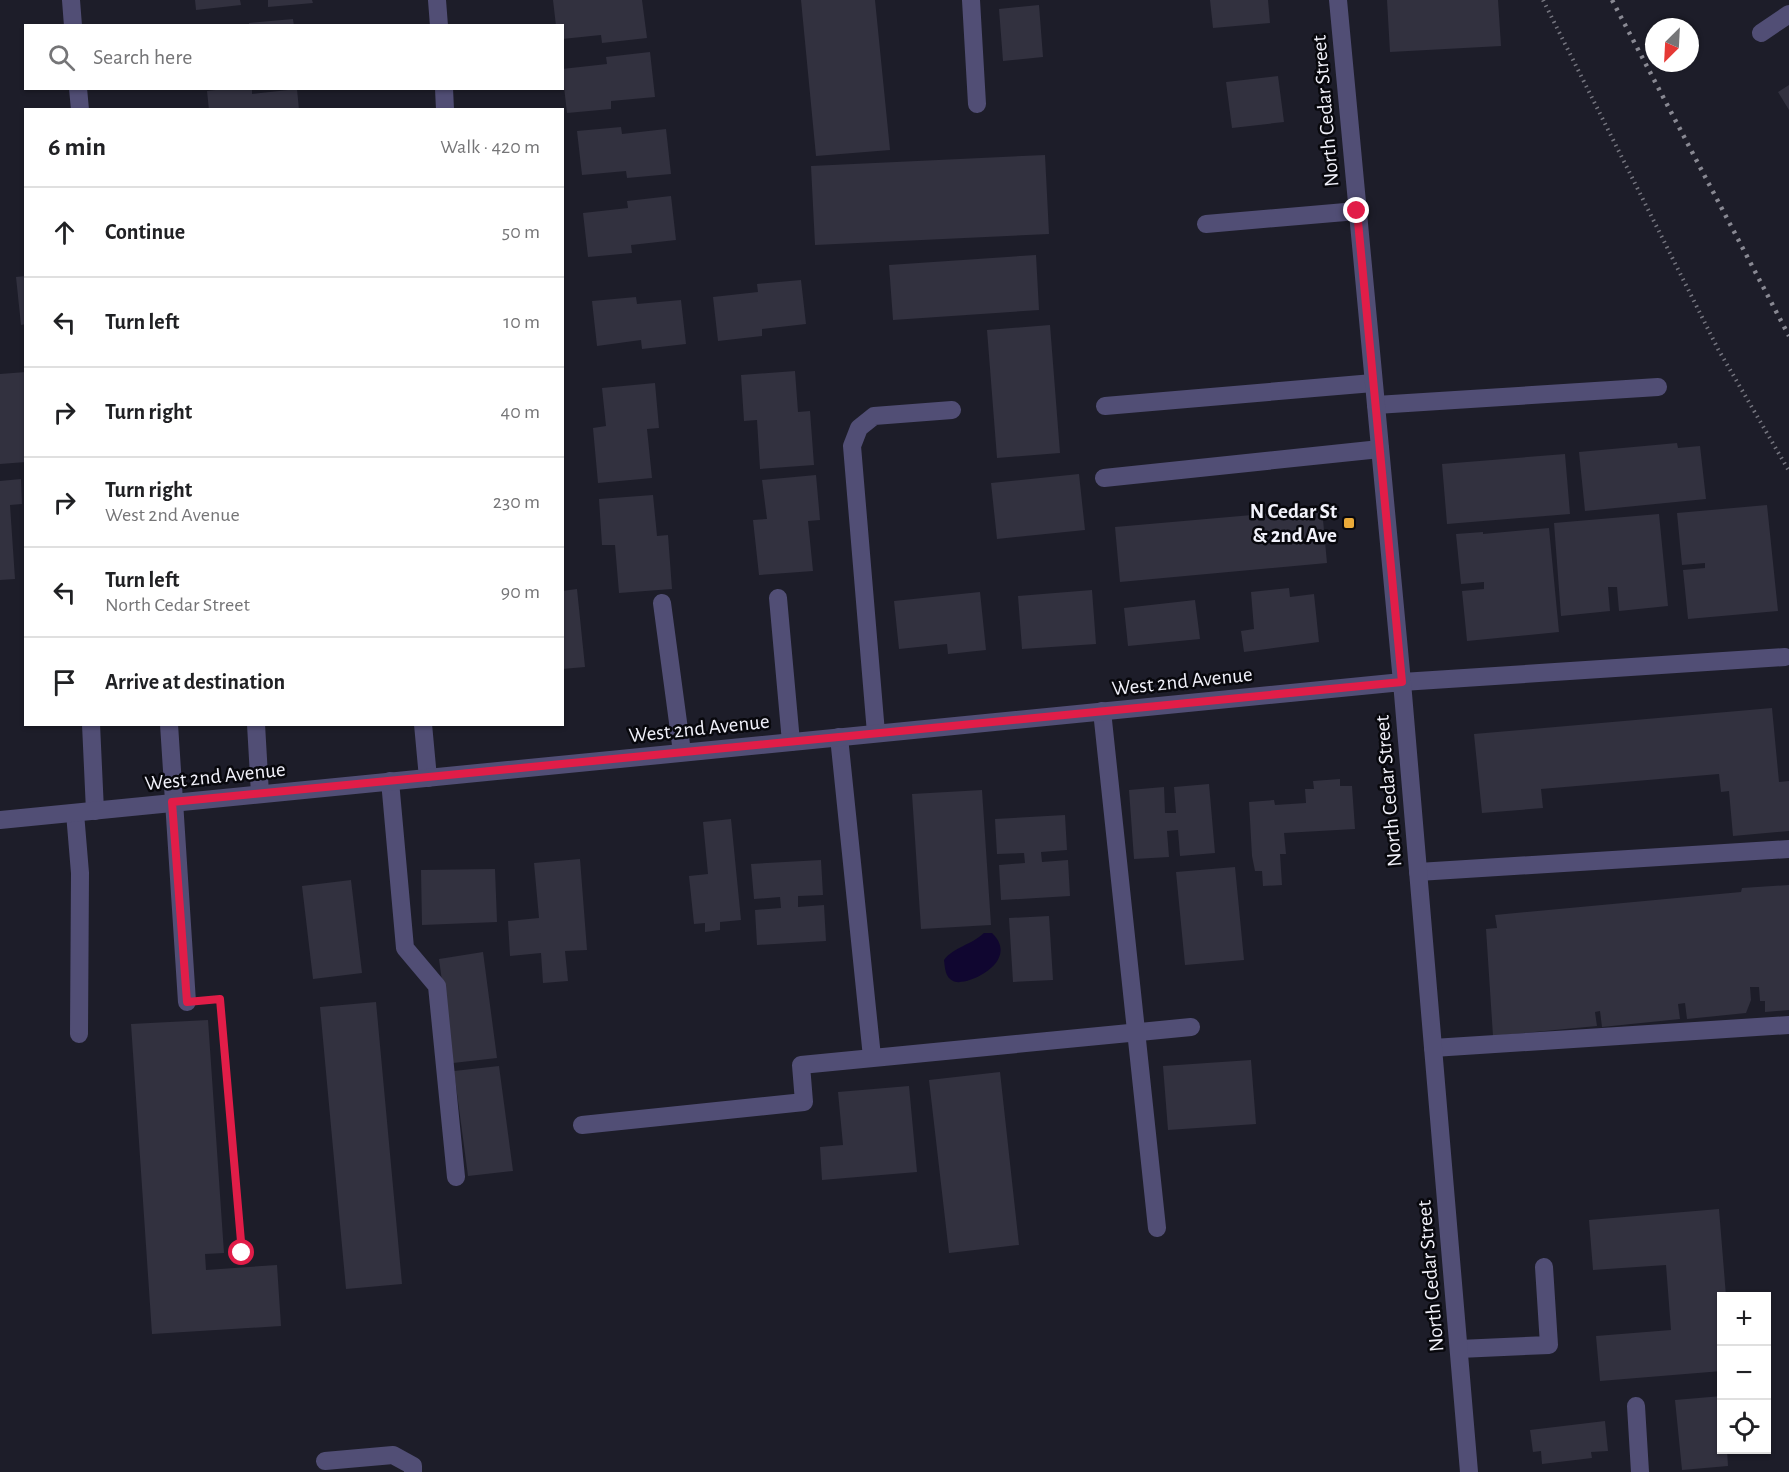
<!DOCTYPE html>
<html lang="en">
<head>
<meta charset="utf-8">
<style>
  :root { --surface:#fff; --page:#f2f2f2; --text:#202124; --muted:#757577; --line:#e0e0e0 }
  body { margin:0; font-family:"Alegreya Sans",sans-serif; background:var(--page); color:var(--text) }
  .controls { position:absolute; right:18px; bottom:18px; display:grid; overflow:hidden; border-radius:0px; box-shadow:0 2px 4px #0004 }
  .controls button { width:54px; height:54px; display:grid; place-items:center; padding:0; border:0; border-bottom:2px solid var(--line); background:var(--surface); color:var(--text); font:30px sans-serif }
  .compass { position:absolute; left:1645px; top:18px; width:54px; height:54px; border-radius:50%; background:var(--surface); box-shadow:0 2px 4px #0004; rotate:204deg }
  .stop { position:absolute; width:18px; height:18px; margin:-14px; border:4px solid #e11d48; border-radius:50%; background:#fff }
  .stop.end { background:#e11d48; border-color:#fff; box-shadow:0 2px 6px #0008 }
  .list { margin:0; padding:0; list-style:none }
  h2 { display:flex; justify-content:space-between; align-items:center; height:78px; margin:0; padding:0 24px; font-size:26px }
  h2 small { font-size:20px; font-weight:400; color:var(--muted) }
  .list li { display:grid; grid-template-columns:39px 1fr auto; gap:18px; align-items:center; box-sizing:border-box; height:90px; padding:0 24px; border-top:2px solid var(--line) }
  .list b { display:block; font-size:22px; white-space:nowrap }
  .list p { margin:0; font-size:20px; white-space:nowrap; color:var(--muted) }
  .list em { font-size:20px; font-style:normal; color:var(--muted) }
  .icon { flex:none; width:33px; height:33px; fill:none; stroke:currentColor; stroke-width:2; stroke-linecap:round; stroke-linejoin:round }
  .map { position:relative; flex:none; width:1789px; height:1472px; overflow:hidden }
  .search { position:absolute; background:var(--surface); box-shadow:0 2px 4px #0004; left:24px; top:24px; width:540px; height:66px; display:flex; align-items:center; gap:15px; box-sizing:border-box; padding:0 21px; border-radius:0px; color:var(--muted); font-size:22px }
  .panel { position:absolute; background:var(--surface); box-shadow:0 2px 4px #0004; left:24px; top:108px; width:540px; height:618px; border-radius:0px }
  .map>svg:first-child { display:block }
</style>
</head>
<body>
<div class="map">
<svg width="1789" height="1472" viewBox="0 0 1789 1472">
  <rect width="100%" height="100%" fill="#1d1d29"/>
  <path fill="#100630" d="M984,933H992C1022,962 965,988 953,981C945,977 945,968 944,960C955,946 970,946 984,933Z"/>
  <path fill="#32313f" d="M195,0H240L241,5L196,10Z
    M268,0H312L313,3L268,7Z
    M553,0H642L647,38L602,43L601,35L562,39V26H556Z
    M801,0H875L890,150L816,156Z
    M1210,0H1268L1270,23L1213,28Z
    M1387,0H1498L1501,46L1390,52Z
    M1039,5L1043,57L1003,61L999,9Z
    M293,19L294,26H249V23Z
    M650,52L655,97L611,101V109L567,113L562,69L607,64L606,57Z
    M1278,76L1284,122L1232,128L1226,82Z
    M1789,85V110L1778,92Z
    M232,88H252V94L297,89L299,110H209L207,91Z
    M621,127L622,134L666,129L671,174L627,178L626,171L582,175L577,131Z
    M1045,155L1049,234L815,245L811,166Z
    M671,196L676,240L631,245L632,253L588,257L583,213L628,208L627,201Z
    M1036,255L1039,310L893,320L889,265Z
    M26,276V324L21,325L16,277Z
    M801,280L806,324L762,329V336L718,341L713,297L758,292L757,284Z
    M636,297L637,304L681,300L686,344L642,349L641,340L597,346L592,301Z
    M1050,325L1060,453L997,458L987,330Z
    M795,371L798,412L810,411L814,465L760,469L757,420L744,421L741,375Z
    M26,372V462L0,464V374Z
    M655,383L659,428L647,429L652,478L598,483L593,428L606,426L602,388Z
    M1677,443L1678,448L1700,446L1706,499L1585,511L1579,452Z
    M1565,454L1570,514L1447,524L1442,464Z
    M1079,474L1085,530L997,539L991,483Z
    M816,475L820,520L808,521L813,571L759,575L753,520L767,519L762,480Z
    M21,479L22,504L10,505L15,579L0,580V481Z
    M653,495L657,536L668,535L672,589L619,593L615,545H602L599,499Z
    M1767,505L1778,611L1688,619L1683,570L1705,568V563L1682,565L1677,513Z
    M1322,509L1327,563L1120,582L1115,527Z
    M1659,514L1668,606L1619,611L1617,587H1608L1610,611L1561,616L1554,523Z
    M1549,528L1559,632L1467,641L1462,591L1484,589V582L1461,584L1456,534L1483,532V534Z
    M1289,588L1290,597L1314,594L1319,642L1244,652L1241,631L1254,629L1251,592Z
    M577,589L585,667L562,669V591Z
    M1092,590L1096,644L1022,649L1018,596Z
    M980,592L986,650L948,654L947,644L899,649L894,601Z
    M1195,600L1200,639L1128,646L1124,608Z
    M1772,708L1779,782L1789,781V831L1733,836L1729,791L1721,792L1719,774L1541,789L1543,808L1482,813L1474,734Z
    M1340,779V786H1352L1355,829L1284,833L1286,854H1280L1282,885L1263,886L1262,871H1255L1252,856L1249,802L1274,800L1275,805L1306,803L1305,789H1314L1313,781Z
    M1209,784L1215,853L1180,856L1178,830L1167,831L1169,857L1134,859L1129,790L1164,787L1165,813H1176L1174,787Z
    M982,790L991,925L921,929L912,794Z
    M1065,815L1067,850L1041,852L1042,862L1068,860L1070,896L1001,900L999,865L1025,863L1024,853L997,854L995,819Z
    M731,819L741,920L720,922V930L705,932V923L694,924L689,876L708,874L703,822Z
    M580,859L587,950L565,951L568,981L543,983L541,953L510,956L508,921L539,918L534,863Z
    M821,860L823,895L798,896V907L824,905L826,941L757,945L755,910L781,908L780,897L754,899L751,864Z
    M1235,867L1244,960L1185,965L1176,872Z
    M495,869L497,922L422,925L421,870Z
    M351,880L362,973L313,979L302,886Z
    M1789,885V1010L1765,1012V1001H1760L1759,987H1750L1751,1000L1746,1013L1687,1019L1685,1003L1678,1004L1680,1019L1602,1027L1600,1011L1595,1012L1597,1026L1493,1036L1486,929L1497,928L1495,915L1741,892L1742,888Z
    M1049,916L1053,980L1013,982L1009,918Z
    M483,952L497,1058L453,1063L439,959Z
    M376,1002L402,1284L346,1289L320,1007Z
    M208,1020L224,1253L205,1254L206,1270L277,1265L281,1326L152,1334L131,1024Z
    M1251,1060L1256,1124L1168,1130L1163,1066Z
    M499,1066L513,1171L468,1176L454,1071Z
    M1000,1072L1019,1245L949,1253L929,1080Z
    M909,1086L917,1172L822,1180L820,1147L843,1145L838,1092Z
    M1719,1209L1726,1296H1722V1371L1600,1381L1596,1336L1671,1330L1666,1265L1593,1270L1589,1220Z
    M1722,1396V1450H1727L1728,1466L1682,1470L1675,1400Z
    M1605,1421L1608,1451L1591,1452L1592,1458L1542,1464L1541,1451L1533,1452L1530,1430Z"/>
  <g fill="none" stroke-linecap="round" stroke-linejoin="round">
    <path stroke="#75757f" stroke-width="4" stroke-dasharray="1.5 4.5" stroke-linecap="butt" d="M1543,0L1718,349L1789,471
      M214,1000L220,999L242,1253"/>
    <path stroke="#514e75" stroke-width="18" d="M71,0L73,26
      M971,0L977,104
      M78,88L80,110
      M1206,224L1357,211
      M1376,405L1658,387
      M1105,406L1373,383
      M1104,478L1380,449
      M778,598L791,742
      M662,603L682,752
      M1402,682L1785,657
      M1102,711L1157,1228
      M91,724L95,811
      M169,724L187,1002
      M256,724L260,794
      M423,724L428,778
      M876,733L852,446L859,428L874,416L952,410
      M839,737L872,1057
      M390,781L405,948L437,986L456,1177
      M75,813L80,873L79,1034
      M1418,872L1789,849
      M1433,1048L1789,1025
      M582,1125L804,1102L801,1065L1191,1027
      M1459,1349L1549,1345L1544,1267
      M1636,1406L1640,1472
      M325,1461L393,1455L413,1466V1472"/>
    <path stroke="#514e75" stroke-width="18" d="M437,0L439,26
      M1338,0L1402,682L1469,1472
      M1761,33L1789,14
      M444,88L445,110
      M0,820L1402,682"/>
    <path stroke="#898993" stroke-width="4.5" stroke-dasharray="3 6" stroke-linecap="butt" d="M1612,0L1789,336"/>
  </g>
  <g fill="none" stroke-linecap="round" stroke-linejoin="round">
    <path stroke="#e11d48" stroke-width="8" d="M242,1253L220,999L187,1002L172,802L1402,682L1357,211"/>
  </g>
  <rect fill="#eaaa39" stroke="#08080d" stroke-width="2" x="1343" y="517" width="12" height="12" rx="3"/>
  <g text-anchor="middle" stroke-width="5" stroke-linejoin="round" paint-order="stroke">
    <g font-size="21" fill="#f1f1fa" stroke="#08080d">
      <text transform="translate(1325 111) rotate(-95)" y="7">North Cedar Street</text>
      <text transform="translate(1182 681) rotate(-6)" y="7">West 2nd Avenue</text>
      <text transform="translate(699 728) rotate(-6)" y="7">West 2nd Avenue</text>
      <text transform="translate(215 776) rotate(-6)" y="7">West 2nd Avenue</text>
      <text transform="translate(1388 791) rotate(-95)" y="7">North Cedar Street</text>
      <text transform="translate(1430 1276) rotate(-95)" y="7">North Cedar Street</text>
    </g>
    <g font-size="21" font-weight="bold" fill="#f1f1fa" stroke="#08080d" text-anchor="end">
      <text x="1337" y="518">N Cedar St<tspan x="1337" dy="24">&amp; 2nd Ave</tspan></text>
    </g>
  </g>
</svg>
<div class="controls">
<button>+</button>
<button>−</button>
<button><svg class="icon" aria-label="locate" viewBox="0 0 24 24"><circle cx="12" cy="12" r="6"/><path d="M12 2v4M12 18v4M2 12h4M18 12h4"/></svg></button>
</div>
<svg class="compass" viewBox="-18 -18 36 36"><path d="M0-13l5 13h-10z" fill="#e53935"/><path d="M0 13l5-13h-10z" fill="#757577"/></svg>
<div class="stop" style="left:242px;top:1253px"></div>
<div class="stop end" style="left:1357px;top:211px"></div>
<div class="search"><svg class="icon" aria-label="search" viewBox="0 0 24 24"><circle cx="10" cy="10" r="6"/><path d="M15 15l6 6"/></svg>Search here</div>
<section class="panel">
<h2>6 min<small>Walk · 420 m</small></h2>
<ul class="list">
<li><svg class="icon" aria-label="ahead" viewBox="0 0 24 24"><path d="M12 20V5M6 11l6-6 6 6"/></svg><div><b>Continue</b></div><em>50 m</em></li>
<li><svg class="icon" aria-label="left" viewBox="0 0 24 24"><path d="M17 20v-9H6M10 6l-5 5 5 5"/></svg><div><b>Turn left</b></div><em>10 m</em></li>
<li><svg class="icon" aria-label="right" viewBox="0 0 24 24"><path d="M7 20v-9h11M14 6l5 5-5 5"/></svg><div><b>Turn right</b></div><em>40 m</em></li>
<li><svg class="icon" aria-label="right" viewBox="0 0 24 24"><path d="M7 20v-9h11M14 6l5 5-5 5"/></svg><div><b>Turn right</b><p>West 2nd Avenue</p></div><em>230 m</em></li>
<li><svg class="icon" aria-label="left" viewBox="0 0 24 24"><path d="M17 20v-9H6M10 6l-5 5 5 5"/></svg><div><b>Turn left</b><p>North Cedar Street</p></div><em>90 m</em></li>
<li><svg class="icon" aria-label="arrive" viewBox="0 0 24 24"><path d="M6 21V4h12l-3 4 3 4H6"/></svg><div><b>Arrive at destination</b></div></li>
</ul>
</section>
</div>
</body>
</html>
